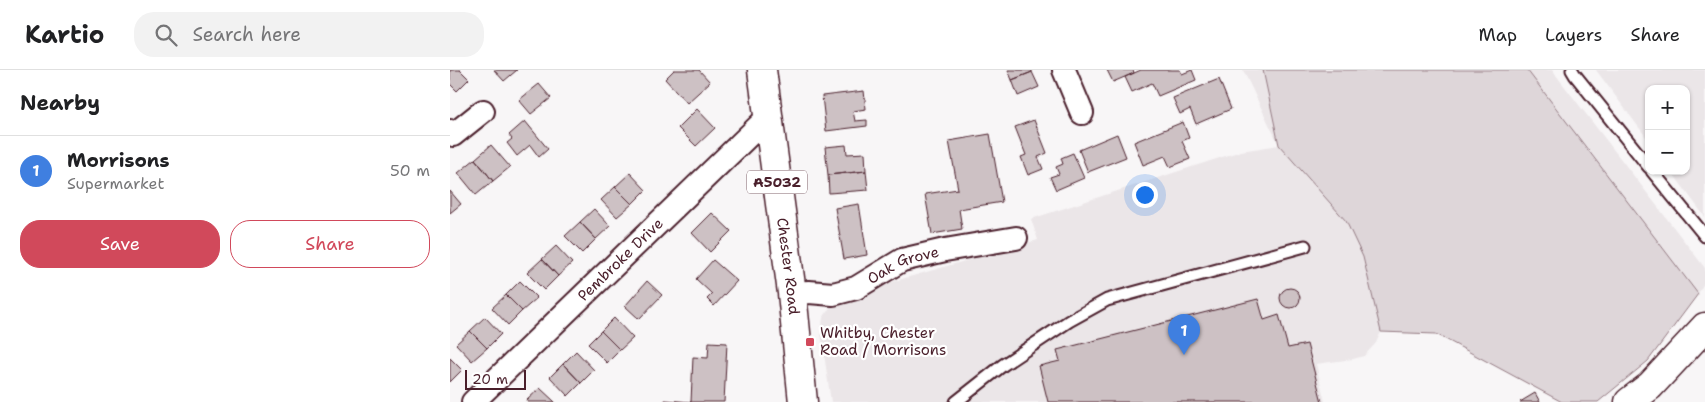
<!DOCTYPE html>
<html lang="en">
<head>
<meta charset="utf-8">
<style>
  :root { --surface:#fff; --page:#f2f2f2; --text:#202124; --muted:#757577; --line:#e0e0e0; --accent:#d1495b }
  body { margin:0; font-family:"Shantell Sans",sans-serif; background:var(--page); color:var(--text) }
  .controls { position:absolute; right:15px; top:15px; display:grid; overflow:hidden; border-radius:10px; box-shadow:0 1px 4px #0004 }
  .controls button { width:45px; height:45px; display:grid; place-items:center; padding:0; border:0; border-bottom:1px solid var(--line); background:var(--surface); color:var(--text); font:25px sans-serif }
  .scale { position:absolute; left:15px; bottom:12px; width:61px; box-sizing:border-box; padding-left:5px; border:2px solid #4a1f2b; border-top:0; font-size:14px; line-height:18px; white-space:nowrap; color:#4a1f2b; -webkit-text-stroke:4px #fff; paint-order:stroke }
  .you { position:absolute; left:694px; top:124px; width:18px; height:18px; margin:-12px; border:4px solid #fff; border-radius:50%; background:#1a73e8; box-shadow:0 0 0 8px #1a73e833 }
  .badge { display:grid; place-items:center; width:32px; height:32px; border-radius:50%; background:var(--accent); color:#fff; font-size:16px; font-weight:700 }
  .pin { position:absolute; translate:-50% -41px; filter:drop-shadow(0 1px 2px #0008) }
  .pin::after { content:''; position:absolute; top:26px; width:18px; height:15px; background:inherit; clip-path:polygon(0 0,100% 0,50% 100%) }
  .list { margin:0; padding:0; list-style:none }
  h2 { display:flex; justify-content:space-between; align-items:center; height:65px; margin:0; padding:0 20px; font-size:21px }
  h2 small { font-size:16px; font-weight:400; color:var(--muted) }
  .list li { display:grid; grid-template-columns:32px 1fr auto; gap:15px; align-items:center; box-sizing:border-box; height:70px; padding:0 20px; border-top:1px solid var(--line) }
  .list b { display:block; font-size:19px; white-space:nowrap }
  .list p { margin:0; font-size:16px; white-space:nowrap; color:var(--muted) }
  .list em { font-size:16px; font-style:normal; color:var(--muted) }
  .actions { display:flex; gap:10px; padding:15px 20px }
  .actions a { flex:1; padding:11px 0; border:1px solid var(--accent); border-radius:20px; text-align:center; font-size:18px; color:var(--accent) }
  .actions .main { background:var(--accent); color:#fff }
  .icon { flex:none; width:28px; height:28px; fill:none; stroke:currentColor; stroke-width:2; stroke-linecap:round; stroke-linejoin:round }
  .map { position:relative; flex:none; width:1255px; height:332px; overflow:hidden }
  header { display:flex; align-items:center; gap:30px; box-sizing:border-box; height:70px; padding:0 25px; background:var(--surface); border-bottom:1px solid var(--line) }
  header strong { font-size:24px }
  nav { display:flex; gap:28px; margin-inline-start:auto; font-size:18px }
  .search { width:350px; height:45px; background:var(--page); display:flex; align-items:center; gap:12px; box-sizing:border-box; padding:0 18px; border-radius:20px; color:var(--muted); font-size:19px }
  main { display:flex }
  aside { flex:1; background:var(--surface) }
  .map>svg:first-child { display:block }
</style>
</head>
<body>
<header>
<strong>Kartio</strong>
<div class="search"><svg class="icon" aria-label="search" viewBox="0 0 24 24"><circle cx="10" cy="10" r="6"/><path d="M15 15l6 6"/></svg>Search here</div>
<nav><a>Map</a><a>Layers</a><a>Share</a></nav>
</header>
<main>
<aside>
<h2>Nearby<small></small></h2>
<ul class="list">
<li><span class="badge" style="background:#3f7fe0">1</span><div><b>Morrisons</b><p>Supermarket</p></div><em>50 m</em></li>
</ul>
<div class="actions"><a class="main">Save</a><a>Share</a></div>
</aside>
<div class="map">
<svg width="1255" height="332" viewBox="0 0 1255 332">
  <rect width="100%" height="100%" fill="#f8f6f7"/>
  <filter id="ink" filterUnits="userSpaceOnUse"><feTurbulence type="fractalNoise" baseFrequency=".02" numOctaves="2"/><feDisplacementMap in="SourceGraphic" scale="10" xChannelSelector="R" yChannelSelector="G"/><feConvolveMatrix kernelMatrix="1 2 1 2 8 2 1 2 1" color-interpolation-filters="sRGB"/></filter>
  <g filter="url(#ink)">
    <path fill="#ebe6e8" d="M793,0H1102L1255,198V211L1248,224L1198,291L1148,332H1112L986,264L931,262L926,273L914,286L903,289L866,294L875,332H381L371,263L373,248L381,236L399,230L424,217L588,170L581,149L791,81L829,75Z
      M1146,0H1255V147L1221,101H1236V19H1199V71Z"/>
    <path fill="#ded6d9" stroke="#947a82" d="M813,0H1077L1248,224L1198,291L1148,332H1112L986,264L931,262L913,187L896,151L829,75Z"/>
    <path fill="#cdc1c4" stroke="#4a1f2b" d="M0,0H10L19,9L7,21L0,14Z
      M44,0H67L54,11Z
      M224,0H249L260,12L237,33L215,9Z
      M558,0H582V2L562,10Z
      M657,0H683L684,3L663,12Z
      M691,0H730L732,4L742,0L746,10L708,26L702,13L682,22L675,7Z
      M582,2L589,17L568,26L562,10Z
      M769,9L781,39L746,54L740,39L730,44L723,28Z
      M89,14L101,28L81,44L69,30Z
      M414,21L416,39L403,41L405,51L417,50V56L376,61L372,26Z
      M247,39L265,58L246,76L228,58Z
      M584,50L597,83L588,87L593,99L578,105L571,87L576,85L565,57Z
      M75,51L98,79L89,87L80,75L67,86L57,73L62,69L59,65Z
      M733,52L739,68L732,71L740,89L720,97L715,86L693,95L684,72Z
      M540,64L552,132L509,139L512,159L482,164L475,124L508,119L499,71Z
      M667,64L676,87L638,102L629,80Z
      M41,75L60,97L43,111L25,89Z
      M396,75L397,84L415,83L416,101L378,105L375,77Z
      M623,83L634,108L606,120L600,107L609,104L606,97L613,94L611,88Z
      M25,89L43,111L26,125L8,103Z
      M416,101L418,120L379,123L378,105Z
      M180,103L196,120L182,134L165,117Z
      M165,117L182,134L167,147L151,130Z
      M0,121L11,134L0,143Z
      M409,134L417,185L394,189L385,138Z
      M144,139L160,156L146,169L130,152Z
      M262,143L281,161L260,182L242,163Z
      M130,152L146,169L132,183L115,166Z
      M106,176L122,193L108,206L92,189Z
      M92,189L108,206L94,220L77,203Z
      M263,190L287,211L264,236L257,229L262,224L246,209Z
      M70,211L87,228L72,241L56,225Z
      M197,211L212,225L189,249L175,236Z
      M830 228a10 10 0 1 1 20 0a10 10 0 1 1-20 0Z
      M56,225L72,241L58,255L42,238Z
      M808,229L814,250L829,245L838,278L857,274L872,332H598L589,296L610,291L607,280Z
      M35,247L51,264L37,278L20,261Z
      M164,248L183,268L170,280L151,261Z
      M20,261L37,278L22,291L6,274Z
      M151,261L170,280L157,293L138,274Z
      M259,272L277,273L274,332H214L215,330L241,332L243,287L258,288Z
      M126,281L144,300L131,313L113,294Z
      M0,288L12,300L0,312Z
      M113,294L131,313L118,326L100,307Z
      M90,318L105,332H78L77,330Z
      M1085,323L1090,332H1070Z"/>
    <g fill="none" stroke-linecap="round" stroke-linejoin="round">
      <defs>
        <path id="service" d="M1122,0L1125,5L1199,97
          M1202,101L1255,166
          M506,332L553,295L619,251L657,230L855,176"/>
        <g id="minor">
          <path d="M614,0L632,43"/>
          <path d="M0,61L3,65L33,41"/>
          <path id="s1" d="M342,223L359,222L383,224L406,218L452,190L495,180L566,168"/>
          <path id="s2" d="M23,332L319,46"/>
        </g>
        <path id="tertiary" d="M1179,332L1200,316L1255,257"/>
        <g id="primary">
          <path id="s3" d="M312,0L342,223L353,332"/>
        </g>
      </defs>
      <use href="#service" stroke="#4a1f2b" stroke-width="15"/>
      <use href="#minor" stroke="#4a1f2b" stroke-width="26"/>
      <use href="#tertiary" stroke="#4a1f2b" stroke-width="31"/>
      <use href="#primary" stroke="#4a1f2b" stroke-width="31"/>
      <use href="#service" stroke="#fff" stroke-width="11"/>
      <use href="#minor" stroke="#fff" stroke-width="22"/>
      <use href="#tertiary" stroke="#fff" stroke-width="28"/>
      <use href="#primary" stroke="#fff" stroke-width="28"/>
    </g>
  </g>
  <rect fill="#d1495b" stroke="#fff" stroke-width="2" x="355" y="267" width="10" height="10" rx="2.5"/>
  <g text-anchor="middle" stroke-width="4.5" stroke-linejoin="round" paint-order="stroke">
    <rect fill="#fff" stroke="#80626b" stroke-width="1" x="297" y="100.5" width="60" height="23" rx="4"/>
    <g font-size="14" font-weight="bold" fill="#4a1f2b">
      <text x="327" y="117">A5032</text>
    </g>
    <g font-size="15" fill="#4a1f2b" stroke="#fff">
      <text dy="5" stroke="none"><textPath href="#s2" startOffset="205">Pembroke Drive</textPath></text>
      <text dy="5" stroke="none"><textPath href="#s3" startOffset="198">Chester Road</textPath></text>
      <text dy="5" stroke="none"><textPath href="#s1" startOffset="118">Oak Grove</textPath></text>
    </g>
    <g font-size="15" fill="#4a1f2b" stroke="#fff" text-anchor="start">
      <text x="370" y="268">Whitby, Chester<tspan x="370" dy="17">Road / Morrisons</tspan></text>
    </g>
  </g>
</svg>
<div class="controls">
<button>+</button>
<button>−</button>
</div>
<div class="scale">20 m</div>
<div class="you"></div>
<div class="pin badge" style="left:734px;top:285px;background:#3f7fe0">1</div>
</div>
</main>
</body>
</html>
